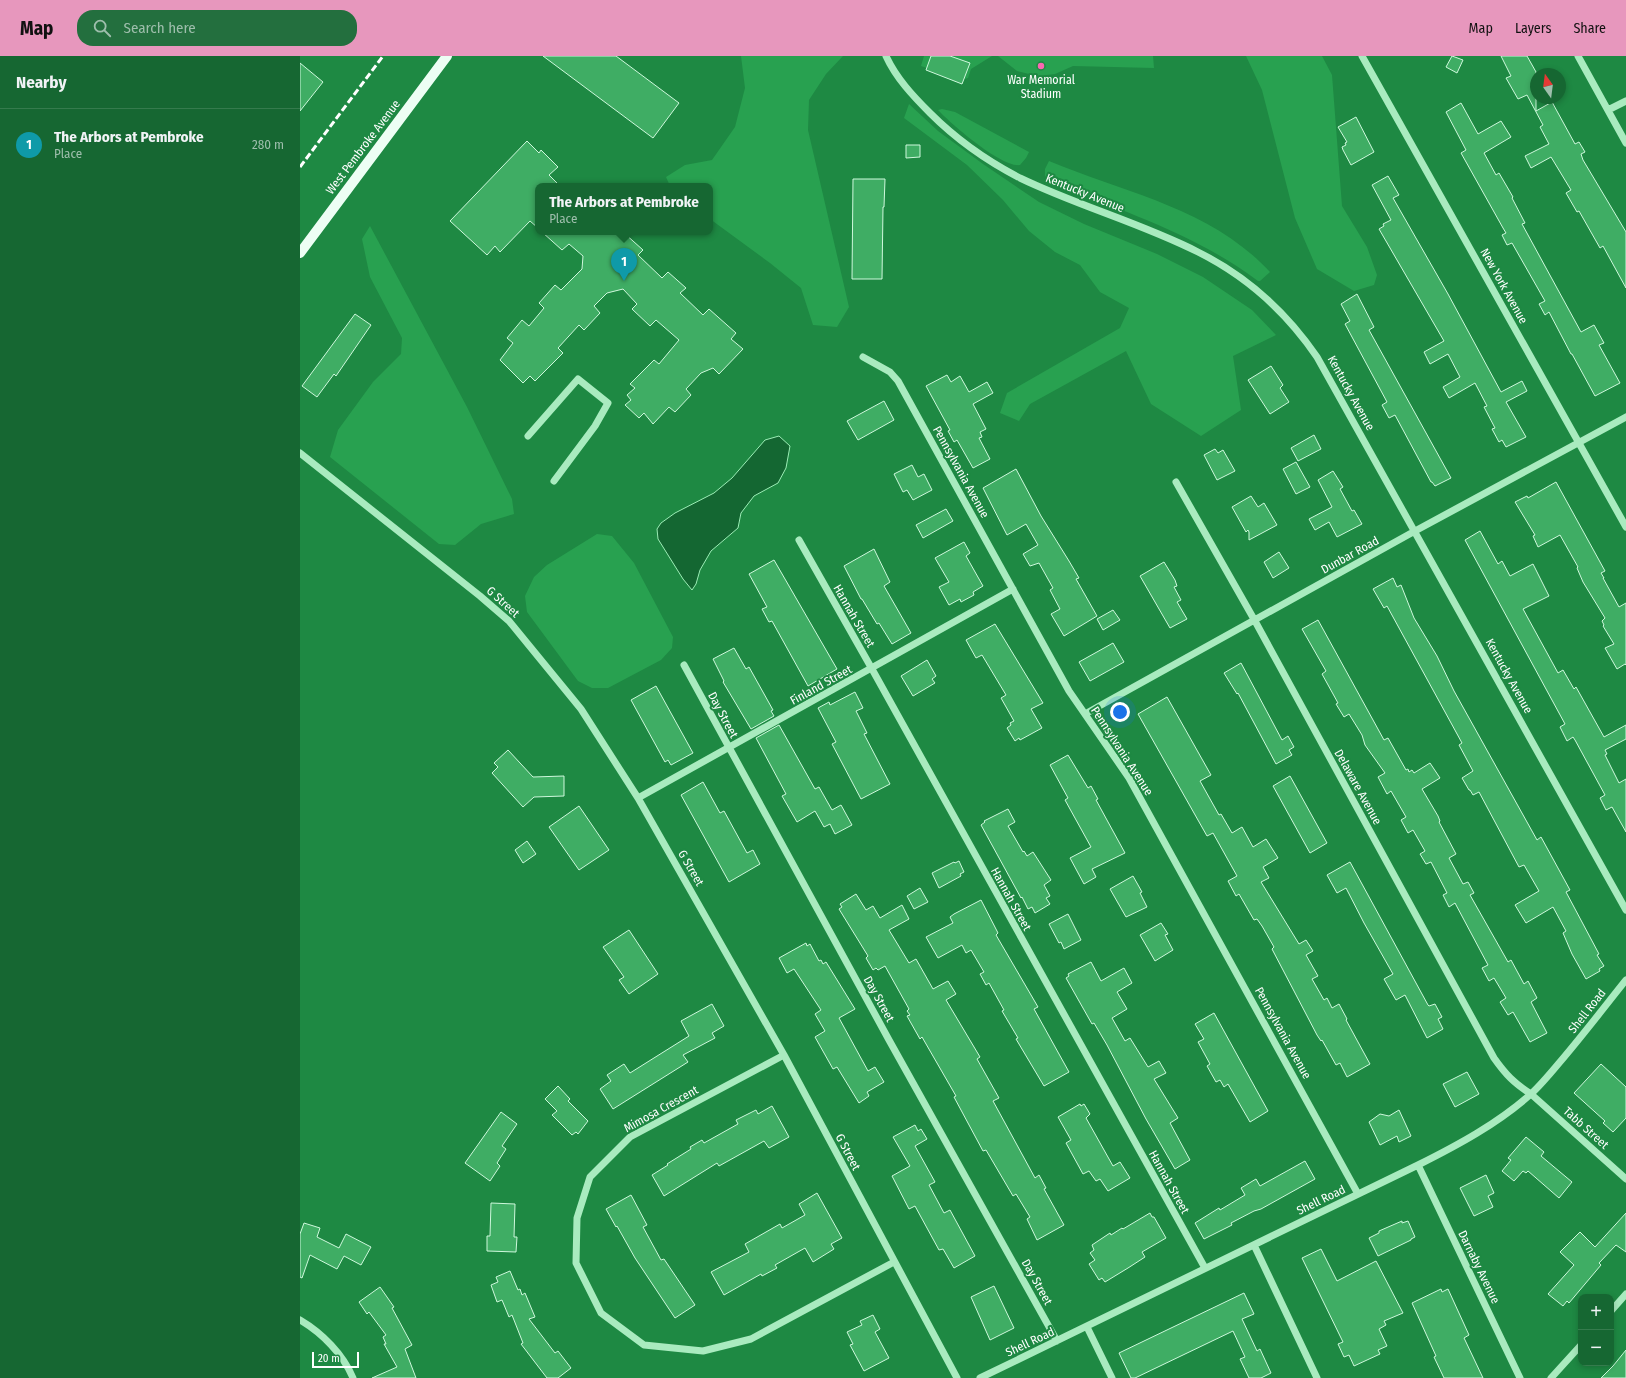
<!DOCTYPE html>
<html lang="en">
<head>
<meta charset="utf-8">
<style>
  :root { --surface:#166732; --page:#236f3e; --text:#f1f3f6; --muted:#9ebeac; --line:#357b4d; --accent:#e797bd }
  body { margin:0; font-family:"Fira Sans Condensed",sans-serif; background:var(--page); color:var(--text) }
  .controls { position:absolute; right:12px; bottom:12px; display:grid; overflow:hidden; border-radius:8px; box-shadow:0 2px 6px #0003 }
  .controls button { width:36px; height:36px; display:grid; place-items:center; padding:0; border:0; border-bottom:1px solid var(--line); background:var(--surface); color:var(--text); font:20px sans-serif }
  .compass { position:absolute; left:1230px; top:12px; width:36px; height:36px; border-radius:50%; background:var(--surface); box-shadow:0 2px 6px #0003; rotate:346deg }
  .scale { position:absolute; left:12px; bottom:10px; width:47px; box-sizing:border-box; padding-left:4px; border:2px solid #fff; border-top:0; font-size:11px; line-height:14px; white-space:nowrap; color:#fff; -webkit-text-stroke:3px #1e8943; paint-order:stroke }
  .you { position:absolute; left:820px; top:656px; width:14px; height:14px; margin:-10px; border:3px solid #fff; border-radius:50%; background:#1a73e8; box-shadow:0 0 0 6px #1a73e833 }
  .badge { display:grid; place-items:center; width:26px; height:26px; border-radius:50%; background:var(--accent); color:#fff; font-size:13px; font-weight:700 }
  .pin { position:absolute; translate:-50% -33px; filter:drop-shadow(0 1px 2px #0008) }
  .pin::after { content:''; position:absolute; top:21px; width:14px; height:12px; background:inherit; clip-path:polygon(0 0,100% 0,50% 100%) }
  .popup { position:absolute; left:235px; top:127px; width:178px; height:52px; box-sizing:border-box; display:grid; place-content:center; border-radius:8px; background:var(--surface); filter:drop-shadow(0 1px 3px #0005); font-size:13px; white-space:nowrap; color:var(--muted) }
  .popup b { font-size:15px; color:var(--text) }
  .popup::after { content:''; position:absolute; left:50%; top:100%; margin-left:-8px; border:8px solid transparent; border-top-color:var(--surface) }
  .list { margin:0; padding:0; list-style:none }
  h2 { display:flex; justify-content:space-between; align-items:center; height:52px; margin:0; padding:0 16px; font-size:17px }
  h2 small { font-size:13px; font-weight:400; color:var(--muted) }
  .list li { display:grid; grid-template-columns:26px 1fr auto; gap:12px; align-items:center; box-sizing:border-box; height:72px; padding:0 16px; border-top:1px solid var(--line) }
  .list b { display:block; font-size:15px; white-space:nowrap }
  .list p { margin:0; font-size:13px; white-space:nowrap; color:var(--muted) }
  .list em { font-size:13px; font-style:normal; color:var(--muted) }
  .icon { flex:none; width:22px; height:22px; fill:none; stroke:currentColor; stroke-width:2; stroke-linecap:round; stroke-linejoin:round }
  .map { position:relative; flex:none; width:1326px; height:1322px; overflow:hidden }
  header { display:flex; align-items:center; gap:24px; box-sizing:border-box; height:56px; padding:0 20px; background:var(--accent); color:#111 }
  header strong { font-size:19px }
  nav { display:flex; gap:22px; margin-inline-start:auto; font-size:14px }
  .search { width:280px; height:36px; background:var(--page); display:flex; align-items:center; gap:10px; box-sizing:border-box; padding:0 14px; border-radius:16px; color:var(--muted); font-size:15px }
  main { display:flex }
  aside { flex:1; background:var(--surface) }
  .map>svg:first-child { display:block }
</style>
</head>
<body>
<header>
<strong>Map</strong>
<div class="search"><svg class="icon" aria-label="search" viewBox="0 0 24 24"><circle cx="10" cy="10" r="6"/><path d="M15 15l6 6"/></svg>Search here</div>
<nav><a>Map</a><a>Layers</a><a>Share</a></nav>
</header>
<main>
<aside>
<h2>Nearby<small></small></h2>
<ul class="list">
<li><span class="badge" style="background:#0f9aa8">1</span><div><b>The Arbors at Pembroke</b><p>Place</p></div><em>280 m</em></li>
</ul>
</aside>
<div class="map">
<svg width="1326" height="1322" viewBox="0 0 1326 1322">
  <rect width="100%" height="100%" fill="#1e8943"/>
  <path fill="#28a150" d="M441,0H543L526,18L509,44L508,74L549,251L537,271L513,269L501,232L470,207L410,163V130H370L366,121L385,109L412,104L435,71L445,32Z
    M624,0H692L671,13L668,22L664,23L662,28L626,14L627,12L621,10Z
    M698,0H853L854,12L773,10L755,18L737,20L717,15Z
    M946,0H1022L1032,19L1042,150L1067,191L1077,219L1074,229L1054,235L1017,213L995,162L962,34Z
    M609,48L638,75L683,108L739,146L784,168L857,198L903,221L952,254L976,279L933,300L941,354L901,380L851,348L826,295L730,348L719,365L700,357L707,337L820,272L829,252L800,236L780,209L755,196L729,175L703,144L667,109L604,62Z
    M642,53L655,56L729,96L726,102L720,109C702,112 651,68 638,54Z
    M749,105C825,137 911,152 970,216L960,225H958C897,179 823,155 752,127L745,120V113Z
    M70,170L167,351L212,443L214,458L181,468L155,489L139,488L30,401L38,374L73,326L101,298L102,282L70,221L62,183Z
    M297,478L312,480L334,507L373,581L372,592L361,604L308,632H292L278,625L227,556L225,540L234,521L247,509Z"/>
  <path fill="#146732" stroke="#9cedb6" d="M479,380L490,390L486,412L478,427L454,440L441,457L438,472L411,495L400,514L396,528L392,534L383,523L358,483L357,473L361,467L375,457L414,437L432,422L465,384Z"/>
  <path fill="#3fad64" stroke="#cef8dc" d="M243,0H316L379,47L353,82Z
    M631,0H650L670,7L662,28L626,14Z
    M1152,0L1163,4L1157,17L1146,11Z
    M1201,0H1227L1236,16V55L1252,46L1275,88L1279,86L1285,96L1281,98L1283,104L1326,176V232L1303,190L1300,192L1279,155L1277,156L1266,137L1271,134L1251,101L1231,112L1225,100L1249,88L1240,71L1243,69L1227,39L1218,43L1206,22L1211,20Z
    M0,7L23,26L0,55Z
    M1161,47L1178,78L1201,65L1211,81L1184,97L1196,119L1199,117L1213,141L1212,142L1225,167L1222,168L1281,276L1294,269L1304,287L1299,289L1320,327L1295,340L1272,298H1271L1249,256L1245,259L1239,248L1245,245L1212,187L1207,189L1202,179L1206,177L1203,172L1161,97L1166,94L1146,56Z
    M1056,61L1074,96L1051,109L1043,94L1042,91L1046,89L1045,87L1047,86L1038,71Z
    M227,85L239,97L241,94L258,111L249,119L260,130H238V172L230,165L200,196L195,190L187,199L150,165Z
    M606,89H620V101L606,102Z
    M1088,120L1099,139L1093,142L1148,238L1201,336L1222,325L1227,335L1206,346L1226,381L1206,391L1202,384L1199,386L1192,373L1195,372L1184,351L1187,350L1175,327L1149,342L1143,331L1160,321L1148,298L1130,308L1124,296L1144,285L1079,173L1084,170L1083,168L1091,164L1072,129Z
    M553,123H585L584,151H583L582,223H552Z
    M242,176H323L343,194L338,199L362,222L368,216L386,232L380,237L403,259L409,253L436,277L431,283L443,293L419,318L413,312L401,317L386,333L391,339L375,356L369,351L353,368L344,357L339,362L325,349L331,344L327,339L335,332L330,328L354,304L359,308L379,284L356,264L350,270L332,253L337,248L323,233L307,237L294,250L300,257L284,274L279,269L258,292L263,297L235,325L230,320L223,327L200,304L213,287L207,282L222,264L229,270L244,252L239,247L255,229L261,234L282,213L283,200L269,188L262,194Z
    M1057,238L1074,271L1069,274L1151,422L1135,430L1132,426H1131L1095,359L1089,362L1082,349L1087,346L1045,268L1050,265L1041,248Z
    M55,258L71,269L36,320L34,318L17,341L2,330Z
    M971,310L983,329L980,332L989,346L970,358L948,324Z
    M647,319L651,326L660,320L669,336L687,326L693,337L673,348L686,373L680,376L682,381L679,382L690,403L673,412L657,384L654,386L648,375L650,374L626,330Z
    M584,345L594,364L558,384L547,365Z
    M1014,379L1021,393L998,405L991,392Z
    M915,393L918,397L923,394L935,415L917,424L904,399Z
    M996,406L1010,431L996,438L983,413Z
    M612,409L618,421L624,418L632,434L613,444L607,434L603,436L594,418Z
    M716,413L741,460L769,505L779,522L776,523L797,560L764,580L751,558L760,553L750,534L753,532L739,507L730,510L723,498L738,489L726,468L707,479L683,432Z
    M1033,415L1043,431L1040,433L1052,455L1054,454L1062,468L1037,481L1029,466L1015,474L1009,463L1032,451L1018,424Z
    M1256,426L1305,515L1301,517L1304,522H1303L1319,551L1326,547V609L1325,608L1317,613L1305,592L1314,588L1303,570L1304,569L1302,565L1305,562L1283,526L1277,512L1278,511L1260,479L1238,491L1233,480L1235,479L1215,446L1227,440L1228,442Z
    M951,440L958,451L964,447L977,469L949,484V476L948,474L946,476L932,451Z
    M646,453L653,465L623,482L616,469Z
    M1180,475L1198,508L1202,505L1210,520L1233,508L1249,540L1223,553L1258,617L1263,614L1274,633L1276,631L1304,681L1326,669V683L1305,694L1307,698L1305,699L1319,727L1326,723V776L1312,751L1306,754L1300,742L1305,739L1275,684L1273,681L1267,685L1260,671L1265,668L1165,484Z
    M664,486L670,497L666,500L683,530L673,536L674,539L661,546L660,543L649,549L639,531L649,526L635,502Z
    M574,493L590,526L584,530L611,577L592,588L579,567L577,568L562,543H561L544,510Z
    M979,496L989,512L973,522L964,506Z
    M474,504L537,613L508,630L472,565L469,566L462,553L467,551L449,518Z
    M864,506L875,524L877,530L874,531L881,544L877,546L887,563L870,572L840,520Z
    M1093,522L1097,531L1101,529L1114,562L1137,600L1154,635L1237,784L1241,781L1270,834L1266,836L1299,898L1297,899L1304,910L1299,913L1300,915L1286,923L1272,898L1263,877L1266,875L1253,851L1226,867L1215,849L1239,835L1224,809L1219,811L1179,736L1173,739L1170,734H1169L1162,722L1173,715L1159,689L1162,687L1087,550L1084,552L1073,533Z
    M813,554L820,564L803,574L797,563Z
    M1018,564L1084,684L1088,682L1106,714L1108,713L1109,716L1112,714L1114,717L1130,707L1140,722L1122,733L1138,760L1140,765L1139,766L1156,798L1149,802L1163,828L1168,826L1174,837L1170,839L1208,906L1211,904L1224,928L1228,925L1237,942L1231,946L1247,977L1230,986L1213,956L1208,959L1200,946L1206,942L1194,922L1189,925L1182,912L1188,909L1155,847L1149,851L1143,839L1147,837L1131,806L1126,808L1120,798L1125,795L1113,774L1108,777L1101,764L1106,761L1091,735L1087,738L1078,721L1085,717L1065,689L1062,679L1049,658L1044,661L1036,648L1038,647L1022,618L1026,615L1002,573Z
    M695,568L743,647L731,653L742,672L720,684L719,682L715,685L707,672L711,669L710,667L714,665L701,642L706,639L682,599L676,602L666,584Z
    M813,587L824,606L790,625L779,606Z
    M434,592L446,613L449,611L473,654L471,655L474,660L451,673L423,626L424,625L413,603Z
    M627,604L636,620L632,623L635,627L613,640L601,620Z
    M941,607L982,684L988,680L994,691L989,694L992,699L976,708L938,637L937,638L924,617Z
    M356,630L393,697L371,709L368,704L365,706L331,644Z
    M555,636L563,652L556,655L567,677L564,678L590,728L561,743L532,688L536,686L518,652L529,646L530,649Z
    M867,641L911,719L900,725L919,759L921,758L932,777L942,771L953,791L966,783L978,802L963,811L969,822L961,826L999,888L1006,884L1013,895L1006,899L1018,920L1012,923L1024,944L1027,942L1032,952L1039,948L1047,963L1046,964L1070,1008L1047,1021L1040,1007L1036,1009L1022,984L1021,985L1017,979L972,893L974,891L962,870L957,863L954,864L939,838L936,840L928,825L937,820L913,777L907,780L838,658Z
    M479,669L515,733L519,731L532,754L541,749L552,769L535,778L530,768L524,771L515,755L497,766L482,740L486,738L456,682Z
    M208,694L233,721L264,720V740L234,741L223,751L192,717L198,711L194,707Z
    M768,699L788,732L791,730L798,743L796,744L825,797L792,813L796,821L784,828L770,802L791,791L765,744L768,742L750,709Z
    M990,720L1027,787L1010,797L973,730Z
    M403,726L420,757L424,755L447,797L453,794L460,808L429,826L381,739Z
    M279,750L309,794L279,814L249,771Z
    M708,753L715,766L708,770L723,796L724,795L727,800L733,796L751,824L744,829L750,840L746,842L750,848L735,857L732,851L728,853L722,841L721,842L681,769L685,766L684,765Z
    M227,785L236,798L223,807L215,794Z
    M659,805L664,816L660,818L661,820L639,832L632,817L654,806L655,807Z
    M1050,806L1128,949L1129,950L1135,948L1142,961L1138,963L1143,973L1127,982L1105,939L1096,944L1084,923L1093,918L1064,867L1046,832L1037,837L1027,819Z
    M833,820L842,836L840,837L847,851L826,861L810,833Z
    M620,832L628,846L614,853L607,840Z
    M556,838L566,854L573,850L580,862L602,849L609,863L589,874L609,907L616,903L633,933L648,925L656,938L646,944L680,1001L677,1003L699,1042L693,1045L735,1122L739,1119L746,1132L744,1133L764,1169L737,1184L727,1163L730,1161L716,1138L713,1140L686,1094L683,1095L654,1041L656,1040L622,981L620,983L607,960L610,959L607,955L609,953L585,910L578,914L576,912L573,914L566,902L568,900L539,853L542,851L540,848Z
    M681,844L698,877L696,879L738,951L734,953L769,1016L744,1030L716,983L718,982L702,955L704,954L689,927L686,929L680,918L684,916L671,894L666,897L662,889L638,902L626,881L653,867L650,861L654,858Z
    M768,858L781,884L764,893L761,886L759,887L749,868Z
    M861,867L868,878L865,879L873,894L855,905L840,879Z
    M329,874L358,918L329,938L319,924L324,921L303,891Z
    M506,887L507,890L510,888L519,905L521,904L523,908L526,906L555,953L539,962L568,1015L575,1011L584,1026L567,1036L569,1040L559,1047L537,1011L533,1013L515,981L525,975L515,958L521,954L494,913L487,917L479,902Z
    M791,906L801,925L824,912L832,927L817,936L827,953L812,962L825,985L830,982L848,1011L859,1005L866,1017L854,1023L878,1062L870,1067L890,1104L875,1113L846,1063L807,989L794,967L792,968L766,922L769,920L768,918Z
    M412,948L424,970L412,977L415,982L383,999L388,1006L313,1053L300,1033L311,1025L307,1019L324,1008L330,1017L389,980L381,965Z
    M914,957L968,1055L950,1066L928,1028L924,1031L920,1024L916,1026L907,1010L910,1008L898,986L904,983L895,968Z
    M1301,1008L1326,1031V1062L1313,1076L1303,1067L1305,1065L1274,1037Z
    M1167,1016L1179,1038L1155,1051L1143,1028Z
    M258,1030L270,1043L268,1045L288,1065L278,1078L276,1076L272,1079L252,1059L257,1055L245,1043Z
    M780,1048L781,1050L784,1048L790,1058L786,1062L813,1110L820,1106L830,1122L808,1135L800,1123L796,1125L789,1115L783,1118L766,1087L771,1084L758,1061Z
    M472,1050L489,1081L469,1092L464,1085L419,1110L417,1107L364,1140L352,1119L368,1109L367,1108L391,1093L390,1091L402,1084L404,1087L438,1068L436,1064L456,1054L458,1058Z
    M1099,1054L1111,1080L1099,1086L1097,1080L1080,1089L1069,1066L1080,1058L1089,1060Z
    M201,1056L217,1068L202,1090L206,1093L197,1107L200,1110L190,1125L165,1107Z
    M615,1069L618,1075L621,1073L627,1083L615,1090L635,1126L629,1129L644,1157L650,1154L675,1200L654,1212L643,1193L639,1194L615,1150L609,1153L592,1120L610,1110L593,1081Z
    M1226,1081L1244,1096L1241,1100L1272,1126L1259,1142L1228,1115L1226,1117L1223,1115L1214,1125L1202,1115L1211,1104L1208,1102Z
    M1005,1105L1015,1123L961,1153L954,1155L931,1167L932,1169L904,1183L895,1167L919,1152L920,1154L945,1139L941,1132L956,1123L960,1130Z
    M1186,1119L1194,1137L1188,1140L1193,1151L1174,1160L1160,1132Z
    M517,1137L542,1182L531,1188L534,1193L513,1206L505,1192L475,1209L477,1212L462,1220L461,1218L424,1239L411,1216L449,1196L445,1188L480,1168L482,1172L505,1159L499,1148Z
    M331,1139L347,1169L343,1171L361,1204L364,1203L395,1249L375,1262L335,1202L317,1170L316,1171L306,1153Z
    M191,1147L215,1148L214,1181H217L216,1196L187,1195V1180H190Z
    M850,1157L852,1161H854L866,1182L842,1196L845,1201L828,1212L805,1226L802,1222L799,1224L789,1208L795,1204L790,1197L794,1194L792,1189L810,1177L811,1179L822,1172L823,1173Z
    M1326,1157V1196L1316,1189L1299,1207L1301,1209L1269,1247L1267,1245L1263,1250L1248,1238L1274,1209L1260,1196L1280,1176L1295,1191Z
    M1102,1165V1167L1108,1165L1115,1181L1111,1183V1184L1078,1200L1069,1182L1079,1177V1175Z
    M4,1167L20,1172L17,1181L39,1192L46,1178L71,1191L61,1209L44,1200L37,1213L10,1199L2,1222L0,1221V1178Z
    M1021,1193L1037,1225L1076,1205L1103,1257L1084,1265L1086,1269L1079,1273L1087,1290L1078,1294L1080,1298L1054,1310L1049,1299L1044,1301L1038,1288L1043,1286L1002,1202Z
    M210,1215L218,1234L220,1233L222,1239L225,1237L235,1261L229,1263L255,1297L258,1295L271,1312L258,1322H247L221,1288L223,1287L212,1259L209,1261L202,1244L197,1246L191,1229L198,1226L196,1221Z
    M694,1230L714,1272L690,1284L671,1241Z
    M80,1231L94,1251L92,1252L112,1289L105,1293L116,1322H72L97,1311L84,1288H86L83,1281L86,1279L69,1256L67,1258L59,1246Z
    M1141,1233L1142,1236L1148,1233L1169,1279L1164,1282L1165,1284L1183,1322H1144L1134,1301L1136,1300L1112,1247Z
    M944,1237L954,1258L942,1263L957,1295L960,1293L971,1317L961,1322H949L940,1303L945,1301L933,1275L835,1322H831L819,1297Z
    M573,1259L580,1273L575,1276L589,1302L564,1315L550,1289L553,1288L547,1276L562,1269L560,1265Z
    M1326,1294V1322H1301L1313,1310Z"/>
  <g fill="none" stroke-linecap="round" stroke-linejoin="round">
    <path stroke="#a9ebbf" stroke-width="7" d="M586,0C596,22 613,40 630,57C656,83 687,105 720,122C778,150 841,167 898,196C946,220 987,257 1017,301L1326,854
      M1062,0L1326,471
      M1278,0L1326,87
      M1308,54L1326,45
      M563,301L590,316L598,325L769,635L829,722L1058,1138
      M228,380L278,323L308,347L295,370L254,425
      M0,397L180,540L209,565L281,653L338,742L484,999L657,1322
      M876,426L955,565L1194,1002C1206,1019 1214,1027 1231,1038L1326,1123
      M499,484L572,613L905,1212
      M384,609L589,984L757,1285
      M785,658L1115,475L1326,361
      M338,742L713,533
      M484,999L330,1081L290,1121L277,1162L276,1207L301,1257L344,1289L403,1295L451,1283L594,1206
      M1118,1109L1220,1322
      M954,1189L1017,1322
      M1311,1255L1326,1238
      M0,1264C22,1277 43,1298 53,1322
      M787,1271L812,1322
      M680,1322L1118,1109C1158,1089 1197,1068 1231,1038C1243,1027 1254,1013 1265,1000C1286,975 1306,949 1326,924
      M1251,1322L1281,1289"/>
    <path stroke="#edfef4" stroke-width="10" d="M0,197L147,0"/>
    <path stroke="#fff" stroke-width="3" stroke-dasharray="7 3" stroke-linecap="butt" d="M0,111L83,0"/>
  </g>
  <circle fill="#fa68b1" stroke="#1e8943" stroke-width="1.5" cx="741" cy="10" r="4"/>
  <g text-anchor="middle" stroke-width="4" stroke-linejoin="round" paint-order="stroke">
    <g font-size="12" fill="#fff" stroke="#1e8943">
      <text x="741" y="28">War Memorial<tspan x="741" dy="14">Stadium</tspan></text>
    </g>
    <g font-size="12" fill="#fff" stroke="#1e8943">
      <text transform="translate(63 91) rotate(-53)" y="4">West Pembroke Avenue</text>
      <text transform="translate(785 137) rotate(22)" y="4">Kentucky Avenue</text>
      <text transform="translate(1204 230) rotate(61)" y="4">New York Avenue</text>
      <text transform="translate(1051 337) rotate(61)" y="4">Kentucky Avenue</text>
      <text transform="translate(661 416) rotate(61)" y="4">Pennsylvania Avenue</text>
      <text transform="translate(1050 499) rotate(-29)" y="4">Dunbar Road</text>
      <text transform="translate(203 546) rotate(42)" y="4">G Street</text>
      <text transform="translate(554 560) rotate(60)" y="4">Hannah Street</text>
      <text transform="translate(1209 620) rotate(61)" y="4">Kentucky Avenue</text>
      <text transform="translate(521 629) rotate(-29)" y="4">Finland Street</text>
      <text transform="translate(423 659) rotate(62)" y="4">Day Street</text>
      <text transform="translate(822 695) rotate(57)" y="4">Pennsylvania Avenue</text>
      <text transform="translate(1058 731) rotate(61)" y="4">Delaware Avenue</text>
      <text transform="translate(391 812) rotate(60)" y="4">G Street</text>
      <text transform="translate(711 843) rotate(61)" y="4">Hannah Street</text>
      <text transform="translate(579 943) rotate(61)" y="4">Day Street</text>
      <text transform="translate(1287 955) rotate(-52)" y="4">Shell Road</text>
      <text transform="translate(983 977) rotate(61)" y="4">Pennsylvania Avenue</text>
      <text transform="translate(361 1053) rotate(-29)" y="4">Mimosa Crescent</text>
      <text transform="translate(1286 1072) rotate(42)" y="4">Tabb Street</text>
      <text transform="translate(548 1096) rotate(62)" y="4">G Street</text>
      <text transform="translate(869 1126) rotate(61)" y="4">Hannah Street</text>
      <text transform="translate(1021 1144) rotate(-26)" y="4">Shell Road</text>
      <text transform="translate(1179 1211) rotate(64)" y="4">Darnaby Avenue</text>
      <text transform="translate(737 1226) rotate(61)" y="4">Day Street</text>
      <text transform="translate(730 1286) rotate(-25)" y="4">Shell Road</text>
    </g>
  </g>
</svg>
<div class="controls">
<button>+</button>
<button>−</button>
</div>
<svg class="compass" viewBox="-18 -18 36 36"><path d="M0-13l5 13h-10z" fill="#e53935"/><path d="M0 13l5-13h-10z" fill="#9ebeac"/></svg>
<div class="scale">20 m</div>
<div class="you"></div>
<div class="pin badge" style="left:324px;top:225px;background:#0f9aa8">1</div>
<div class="popup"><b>The Arbors at Pembroke</b>Place</div>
</div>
</main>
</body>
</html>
